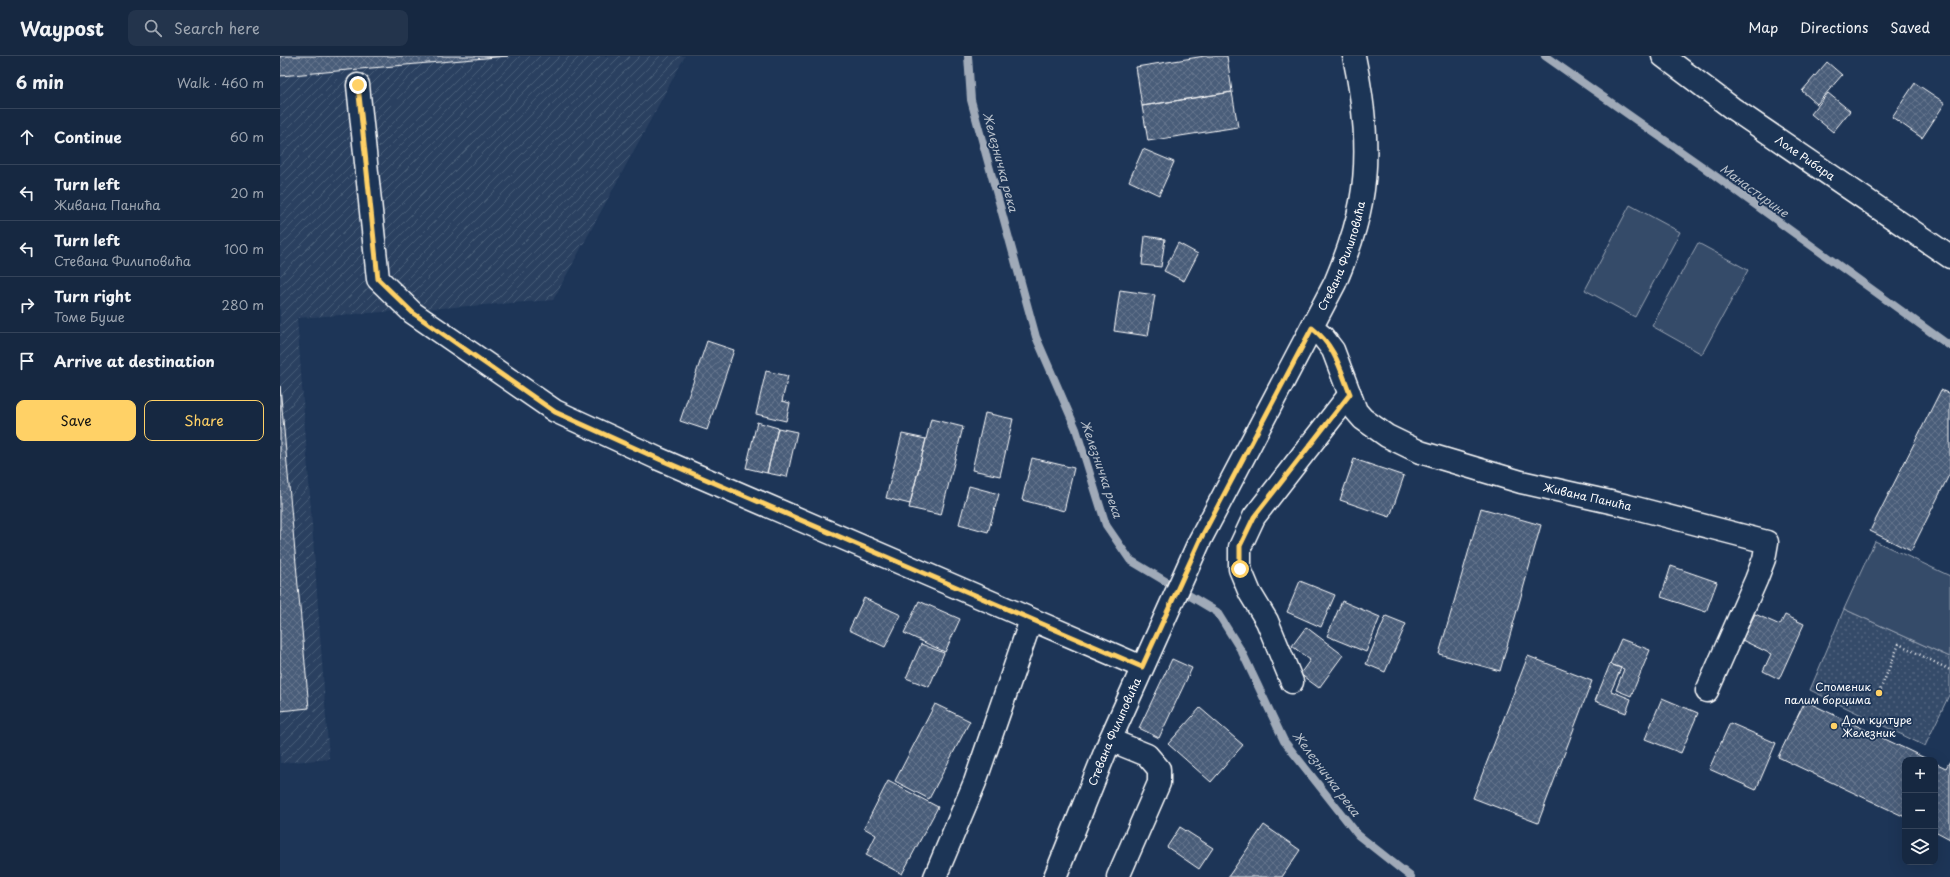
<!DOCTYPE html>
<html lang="en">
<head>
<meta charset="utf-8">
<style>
  :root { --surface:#162841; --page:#23344c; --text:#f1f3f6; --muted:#9ea6b1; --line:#35445a; --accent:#ffd166 }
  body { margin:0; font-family:"Playpen Sans",sans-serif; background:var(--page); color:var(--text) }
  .controls { position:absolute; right:12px; bottom:12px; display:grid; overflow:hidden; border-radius:8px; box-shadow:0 4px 16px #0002 }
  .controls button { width:36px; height:36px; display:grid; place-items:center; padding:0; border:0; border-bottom:1px solid var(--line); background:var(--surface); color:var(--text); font:20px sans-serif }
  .stop { position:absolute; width:12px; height:12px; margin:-9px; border:3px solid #ffd166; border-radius:50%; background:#fff }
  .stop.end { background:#ffd166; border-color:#fff; box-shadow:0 1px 4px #0008 }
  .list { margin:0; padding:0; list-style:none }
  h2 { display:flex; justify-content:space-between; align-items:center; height:52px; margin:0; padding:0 16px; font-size:17px }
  h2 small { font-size:13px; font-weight:400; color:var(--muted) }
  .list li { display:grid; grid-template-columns:26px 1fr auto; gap:12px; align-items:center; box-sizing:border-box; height:56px; padding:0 16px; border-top:1px solid var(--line) }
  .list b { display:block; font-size:15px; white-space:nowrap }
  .list p { margin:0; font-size:13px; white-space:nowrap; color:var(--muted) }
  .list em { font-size:13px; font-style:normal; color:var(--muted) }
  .actions { display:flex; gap:8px; padding:12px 16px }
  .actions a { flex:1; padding:9px 0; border:1px solid var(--accent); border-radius:8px; text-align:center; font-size:14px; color:var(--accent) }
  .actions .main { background:var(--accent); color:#111 }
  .icon { flex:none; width:22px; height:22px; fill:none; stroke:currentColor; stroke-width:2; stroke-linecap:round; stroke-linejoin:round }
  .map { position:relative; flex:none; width:1670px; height:821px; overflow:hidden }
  header { display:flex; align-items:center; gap:24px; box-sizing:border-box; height:56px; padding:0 20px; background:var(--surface); border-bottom:1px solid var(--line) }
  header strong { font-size:19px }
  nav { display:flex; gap:22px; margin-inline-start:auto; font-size:14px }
  .search { width:280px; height:36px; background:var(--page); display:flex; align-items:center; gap:10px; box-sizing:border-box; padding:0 14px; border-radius:8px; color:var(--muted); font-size:15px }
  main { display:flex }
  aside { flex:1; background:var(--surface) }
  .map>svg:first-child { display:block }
</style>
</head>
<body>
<header>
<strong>Waypost</strong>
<div class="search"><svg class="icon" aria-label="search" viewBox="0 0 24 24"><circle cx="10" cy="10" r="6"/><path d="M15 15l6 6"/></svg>Search here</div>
<nav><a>Map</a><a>Directions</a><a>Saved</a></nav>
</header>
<main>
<aside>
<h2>6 min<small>Walk · 460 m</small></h2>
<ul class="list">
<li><svg class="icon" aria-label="ahead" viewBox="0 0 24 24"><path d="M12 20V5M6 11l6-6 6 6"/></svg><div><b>Continue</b></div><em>60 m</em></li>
<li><svg class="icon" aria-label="left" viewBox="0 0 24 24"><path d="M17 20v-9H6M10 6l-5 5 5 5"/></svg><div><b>Turn left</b><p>Живана Панића</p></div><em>20 m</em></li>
<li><svg class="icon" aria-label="left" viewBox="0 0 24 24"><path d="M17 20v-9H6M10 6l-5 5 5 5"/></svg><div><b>Turn left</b><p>Стевана Филиповића</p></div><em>100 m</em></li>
<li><svg class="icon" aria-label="right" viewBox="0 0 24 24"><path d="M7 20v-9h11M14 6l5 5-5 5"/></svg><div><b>Turn right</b><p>Томе Буше</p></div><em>280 m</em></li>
<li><svg class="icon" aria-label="arrive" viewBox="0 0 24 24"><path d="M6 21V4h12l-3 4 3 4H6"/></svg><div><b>Arrive at destination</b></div></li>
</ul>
<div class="actions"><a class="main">Save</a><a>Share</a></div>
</aside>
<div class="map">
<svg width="1670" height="821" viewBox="0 0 1670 821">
  <defs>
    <pattern id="industrial-furrows" width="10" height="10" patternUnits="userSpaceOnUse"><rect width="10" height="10" fill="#2a4161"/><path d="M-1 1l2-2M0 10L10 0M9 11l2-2" fill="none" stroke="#4a5e79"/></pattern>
    <pattern id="grass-dots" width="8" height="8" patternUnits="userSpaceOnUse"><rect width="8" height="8" fill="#364b69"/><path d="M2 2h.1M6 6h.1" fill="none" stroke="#546680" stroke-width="1.8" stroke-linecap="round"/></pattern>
    <pattern id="building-cross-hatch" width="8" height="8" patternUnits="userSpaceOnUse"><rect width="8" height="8" fill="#4a5d79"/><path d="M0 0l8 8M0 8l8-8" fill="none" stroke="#65758d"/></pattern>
  </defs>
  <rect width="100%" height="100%" fill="#1d3557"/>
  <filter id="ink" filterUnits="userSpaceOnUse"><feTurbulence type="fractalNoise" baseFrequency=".025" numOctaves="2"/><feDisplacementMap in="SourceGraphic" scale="8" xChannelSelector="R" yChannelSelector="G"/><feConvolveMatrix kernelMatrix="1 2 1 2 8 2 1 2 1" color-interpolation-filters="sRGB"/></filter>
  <g filter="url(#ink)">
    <path fill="url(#industrial-furrows)" d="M0,0H405L273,244L17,262L49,703L0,707Z"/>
    <path fill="url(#grass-dots)" stroke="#9aa5b4" d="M1564,553L1670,601V637L1645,690L1530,634Z"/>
    <path fill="#364b69" stroke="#9aa5b4" d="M1350,149L1400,176L1355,261L1305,234Z
      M1418,187L1468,214L1422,298L1372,270Z
      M1595,485L1670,520V601L1564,553Z"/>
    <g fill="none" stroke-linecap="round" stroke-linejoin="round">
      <path stroke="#a0aab8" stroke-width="8" d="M688,0L691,44L756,281L796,373L826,469L850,504L937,556L962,596L1004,685L1078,779L1131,821
        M1265,0L1423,111L1670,290"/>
    </g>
    <path fill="url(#building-cross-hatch)" stroke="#fff" d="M0,0H228L0,20Z
      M925,0H947L952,36L862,50L856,11Z
      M1547,6L1562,19L1537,48L1522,35Z
      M1635,27L1665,47L1642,82L1612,61Z
      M952,36L958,71L868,85L862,50Z
      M1548,37L1570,55L1553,76L1531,58Z
      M863,93L894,106L879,139L849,125Z
      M865,180L885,183L881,211L862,209Z
      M898,187L918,198L904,225L884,215Z
      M840,234L875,239L868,280L834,275Z
      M427,285L454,294L427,374L400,365Z
      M486,315L508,320L502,345L510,347L506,365L476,358Z
      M0,330L29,652L0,655Z
      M1661,334L1670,338V417L1631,495L1590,475Z
      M705,357L733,363L720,420L692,414Z
      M651,363L683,371L661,459L629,452Z
      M477,366L498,372L487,417L466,412Z
      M498,372L517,376L507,421L487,417Z
      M622,378L646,383L630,448L606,442Z
      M752,402L794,412L784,455L742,444Z
      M1074,403L1124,420L1110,461L1060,444Z
      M689,430L719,438L708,476L679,468Z
      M1201,452L1261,469L1220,615L1159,598Z
      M1391,510L1437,526L1426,556L1381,541Z
      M1020,525L1055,539L1041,571L1007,556Z
      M584,542L621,559L605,591L569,574Z
      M639,545L680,563L665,596L624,577Z
      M1062,545L1100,561L1086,596L1047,580Z
      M1475,558L1500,569L1505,559L1524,568L1499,623L1483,615L1491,598L1462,584Z
      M1106,560L1126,568L1105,616L1086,608Z
      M1026,571L1063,599L1039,632L1020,618L1030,604L1012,590Z
      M1341,583L1370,594L1351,640L1336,634L1344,613L1330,608Z
      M641,588L664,597L649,631L626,622Z
      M1248,600L1312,625L1258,767L1193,742Z
      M892,603L912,612L879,682L859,672Z
      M1330,608L1341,612L1331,635L1351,643L1346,657L1315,645Z
      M1382,642L1418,657L1401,697L1365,683Z
      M1525,645L1649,704H1625V761L1498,701Z
      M655,648L690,665L649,743L615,725Z
      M920,652L963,689L931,726L888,688Z
      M1450,667L1496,687L1476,734L1429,713Z
      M1670,705V783L1655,775V707L1666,712Z
      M608,725L658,751L622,818L586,799L596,779L584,772Z
      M984,769L1020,794L1002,821H948Z
      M900,771L933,792L919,813L887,791Z"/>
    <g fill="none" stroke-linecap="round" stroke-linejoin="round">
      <defs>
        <g id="minor">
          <path id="s1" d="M1383,0L1452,52L1670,201"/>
          <path d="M78,29L98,223L133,257L275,355L379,403L862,611"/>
          <path id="s2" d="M1032,272L1043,281L1053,294L1076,355L1083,363L1107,380L1140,396L1241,426L1348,450L1487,486L1484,503L1476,524L1427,635"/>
          <path d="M1012,626L987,565L970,537L960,513V491L974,461L1070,338"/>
          <path d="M830,684L867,699L879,713V727L838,821"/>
          <path d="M655,821L695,726L751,564"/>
        </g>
        <g id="major">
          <path id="s3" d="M775,821L830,684L920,484L1055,227C1066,201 1076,174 1081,146C1090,97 1084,48 1074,0"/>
        </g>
      </defs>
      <use href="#minor" stroke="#fff" stroke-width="25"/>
      <use href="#major" stroke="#fff" stroke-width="25"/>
      <path stroke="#fff" stroke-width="2.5" stroke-dasharray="1 3" stroke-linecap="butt" d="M1599,637L1619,588L1670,614"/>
      <use href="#minor" stroke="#1d3557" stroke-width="22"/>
      <use href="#major" stroke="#1d3557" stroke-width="22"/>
    </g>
  </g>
  <g fill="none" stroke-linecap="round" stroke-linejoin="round" filter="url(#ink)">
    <path stroke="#ffd166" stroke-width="5" d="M78,29L98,223L133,257L275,356L379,403L862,611L920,484L1032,272C1055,290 1060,312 1070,338L974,461L960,490V513"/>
  </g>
  <g fill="#ffd166" stroke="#1d3557" stroke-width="1.5">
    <circle cx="1599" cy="637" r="4"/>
    <circle cx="1554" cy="670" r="4"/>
  </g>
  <g text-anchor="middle" stroke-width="3.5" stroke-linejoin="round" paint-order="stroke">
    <g font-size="11" fill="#fff" stroke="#1d3557">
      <text dy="4" stroke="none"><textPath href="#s1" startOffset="175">Лоле Рибара</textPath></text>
      <text dy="4" stroke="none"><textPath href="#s3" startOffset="685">Стевана Филиповића</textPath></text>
      <text dy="4" stroke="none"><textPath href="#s2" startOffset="346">Живана Панића</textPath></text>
      <text dy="4" stroke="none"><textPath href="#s3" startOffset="157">Стевана Филиповића</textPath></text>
    </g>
    <g font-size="11" fill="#fff" stroke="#1d3557" text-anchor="end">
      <text x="1591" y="635">Споменик<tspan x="1591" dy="13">палим борцима</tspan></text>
      <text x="1562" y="668" text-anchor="start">Дом културе<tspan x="1562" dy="13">Железник</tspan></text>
    </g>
    <g font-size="12" font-style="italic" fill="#b8c0ca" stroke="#1d3557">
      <text transform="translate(720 106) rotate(75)" y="4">Железничка река</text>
      <text transform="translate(1474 135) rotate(36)" y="4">Манастирине</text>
      <text transform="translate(821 413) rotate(71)" y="4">Железничка река</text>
      <text transform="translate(1046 718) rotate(53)" y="4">Железничка река</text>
    </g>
  </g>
</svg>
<div class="controls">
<button>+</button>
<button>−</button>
<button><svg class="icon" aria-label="layers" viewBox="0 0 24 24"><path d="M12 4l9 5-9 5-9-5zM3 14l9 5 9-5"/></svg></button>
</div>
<div class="stop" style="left:960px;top:513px"></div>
<div class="stop end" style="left:78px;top:29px"></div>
</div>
</main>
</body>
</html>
